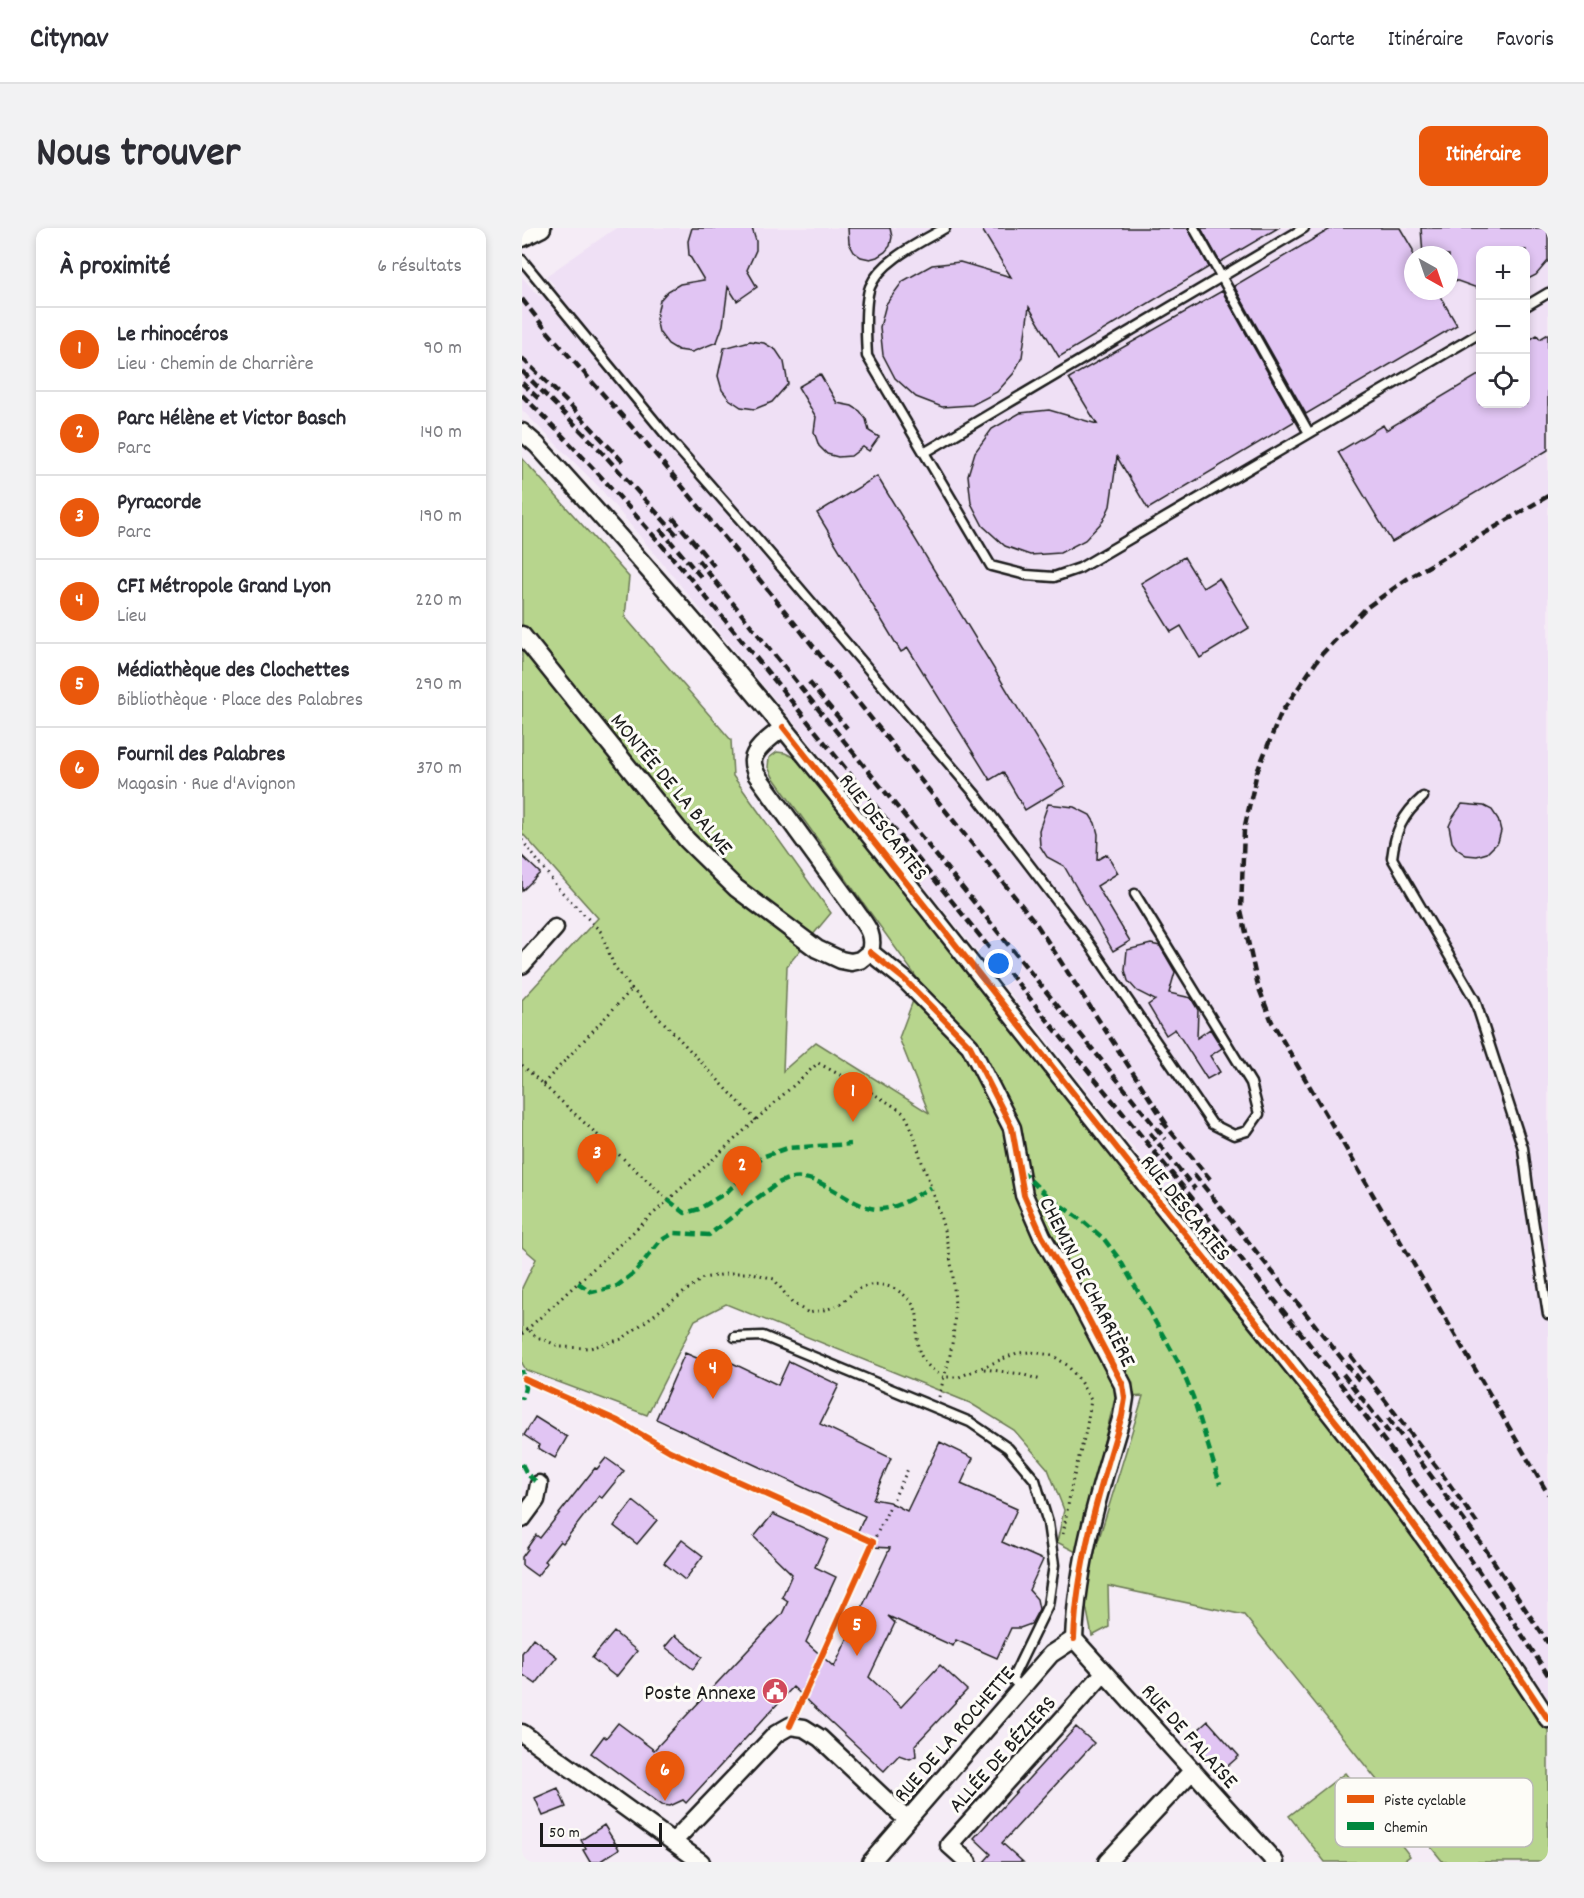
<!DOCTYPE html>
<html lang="fr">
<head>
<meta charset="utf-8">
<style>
  :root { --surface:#fff; --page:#f2f2f3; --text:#2b2b33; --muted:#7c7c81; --line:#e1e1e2; --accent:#ea580c }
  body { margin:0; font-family:Dekko,sans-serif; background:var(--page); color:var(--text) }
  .controls { position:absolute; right:18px; top:18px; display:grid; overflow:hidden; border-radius:12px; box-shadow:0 3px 9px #0003 }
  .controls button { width:54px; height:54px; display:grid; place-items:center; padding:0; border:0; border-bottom:2px solid var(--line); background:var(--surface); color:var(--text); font:30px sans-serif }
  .compass { position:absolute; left:882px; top:18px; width:54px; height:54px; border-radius:50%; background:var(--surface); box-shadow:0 3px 9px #0003; rotate:140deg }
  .scale { position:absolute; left:18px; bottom:15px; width:122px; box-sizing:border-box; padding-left:6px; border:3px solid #1c1c1c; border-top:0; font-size:16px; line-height:21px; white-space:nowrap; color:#1c1c1c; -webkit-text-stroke:4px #fdfcf7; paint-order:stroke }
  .you { position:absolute; left:477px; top:736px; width:21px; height:21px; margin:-15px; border:4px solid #fff; border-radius:50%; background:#1a73e8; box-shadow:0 0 0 9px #1a73e833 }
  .badge { display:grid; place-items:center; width:39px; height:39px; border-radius:50%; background:var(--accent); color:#fff; font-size:20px; font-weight:700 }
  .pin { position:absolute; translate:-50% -50px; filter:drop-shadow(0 2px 3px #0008) }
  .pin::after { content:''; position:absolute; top:32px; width:21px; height:18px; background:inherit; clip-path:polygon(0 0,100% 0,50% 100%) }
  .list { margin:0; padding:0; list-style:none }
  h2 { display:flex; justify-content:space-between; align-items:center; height:78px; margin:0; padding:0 24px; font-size:26px }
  h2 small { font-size:20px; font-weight:400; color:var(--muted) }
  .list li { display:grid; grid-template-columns:39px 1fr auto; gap:18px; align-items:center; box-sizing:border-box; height:84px; padding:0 24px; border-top:2px solid var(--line) }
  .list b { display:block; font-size:22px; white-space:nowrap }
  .list p { margin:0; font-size:20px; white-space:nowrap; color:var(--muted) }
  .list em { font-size:20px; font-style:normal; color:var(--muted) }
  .icon { flex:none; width:33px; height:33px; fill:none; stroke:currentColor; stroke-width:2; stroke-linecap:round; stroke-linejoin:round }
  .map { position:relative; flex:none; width:1026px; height:1634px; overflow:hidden; border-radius:12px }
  header { display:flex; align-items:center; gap:36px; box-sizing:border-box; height:84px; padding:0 30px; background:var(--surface); border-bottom:2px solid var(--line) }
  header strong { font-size:28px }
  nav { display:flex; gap:33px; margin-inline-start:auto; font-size:21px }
  .intro { display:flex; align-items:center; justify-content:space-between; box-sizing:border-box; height:144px; padding:0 36px }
  h1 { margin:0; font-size:42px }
  .button { padding:15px 27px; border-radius:12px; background:var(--accent); color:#fff; font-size:21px; font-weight:700 }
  main { display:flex; gap:36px; padding:0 36px }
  aside { flex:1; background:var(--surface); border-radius:12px; box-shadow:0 3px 9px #0003 }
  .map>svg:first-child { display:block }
</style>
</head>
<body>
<header>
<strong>Citynav</strong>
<nav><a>Carte</a><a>Itinéraire</a><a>Favoris</a></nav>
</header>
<div class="intro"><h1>Nous trouver</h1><a class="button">Itinéraire</a></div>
<main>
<aside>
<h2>À proximité<small>6 résultats</small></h2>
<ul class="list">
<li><span class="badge">1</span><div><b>Le rhinocéros</b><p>Lieu · Chemin de Charrière</p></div><em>90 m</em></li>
<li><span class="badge">2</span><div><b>Parc Hélène et Victor Basch</b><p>Parc</p></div><em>140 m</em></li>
<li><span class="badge">3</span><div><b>Pyracorde</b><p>Parc</p></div><em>190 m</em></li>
<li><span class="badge">4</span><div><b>CFI Métropole Grand Lyon</b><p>Lieu</p></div><em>220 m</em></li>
<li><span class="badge">5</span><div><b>Médiathèque des Clochettes</b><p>Bibliothèque · Place des Palabres</p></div><em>290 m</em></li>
<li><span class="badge">6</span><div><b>Fournil des Palabres</b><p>Magasin · Rue d'Avignon</p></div><em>370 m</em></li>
</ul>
</aside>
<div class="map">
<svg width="1026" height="1634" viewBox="0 0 1026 1634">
  <rect width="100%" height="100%" fill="#f5ecf6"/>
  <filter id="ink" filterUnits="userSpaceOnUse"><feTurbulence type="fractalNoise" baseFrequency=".0167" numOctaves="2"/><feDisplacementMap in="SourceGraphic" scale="12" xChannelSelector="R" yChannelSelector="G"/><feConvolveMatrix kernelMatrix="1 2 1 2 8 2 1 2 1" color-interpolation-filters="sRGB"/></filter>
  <g filter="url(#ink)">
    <path fill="#efe0f5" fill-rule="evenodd" d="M94,0H1026V1471L997,1426L869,1243L288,514L77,259L0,182V49L17,68L33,58L24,48ZM958,22H1004V176H958ZM891,27H927V63H891Z"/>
    <path fill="#b7d58d" stroke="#6a7854" stroke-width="1.5" d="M0,230L107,349L103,389L209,512L211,548L309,685L265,738L261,843L294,814L407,885L377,810L398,754L251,549L246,539L247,530L255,524L263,525L276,531L806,1191L860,1263L994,1452L1026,1502V1634H921L722,1387L586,1358L587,1399L570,1408L562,1368L570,1333L621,1168L593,1170L554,1324L535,1314L542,1282L526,1241L492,1202L448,1175L204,1076L173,1092L125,1187L4,1142L0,1135V1060L14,1031L0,1019V772L76,690L0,605Z
      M823,1545L888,1628L880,1634H803L767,1588Z"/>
    <path fill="#e1c5f3" stroke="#1c1c1c" stroke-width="1.5" d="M170,0H230L234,13V22L225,42L235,59L215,73L206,59L201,97L195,114L170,124L156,122L146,116L137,104L134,91L138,72L146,63L158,56L182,52L167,27L166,13Z
      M326,0H368L370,9L368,18L363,24L355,29L348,31L339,29L332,24L327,15Z
      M459,0H666L687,39L537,129L507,79L500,129L492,145L475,164L450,177L420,179L394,169L373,150L361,127L358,99L364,76L381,53L410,37L438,34L489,49Z
      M679,0H756L698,34Z
      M810,0H878L891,22V63H915L935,97L784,186L712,58Z
      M899,0H1026V33L1014,47L1004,52V22H958V61L927,50V27H901Z
      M700,63L773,193L626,281L595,229L588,278L581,293L563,312L538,325L508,327L483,318L461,298L449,275L446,247L453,224L470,201L498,185L527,182L575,196L547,150Z
      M1026,106V222L870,314L816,224L861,197L864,202L958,146V176H1004V114L1015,107L1018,111Z
      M228,113L242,115L254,122L262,134L266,156L250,174L233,181L219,179L207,171L200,162L196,148L202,120Z
      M298,146L315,175L330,178L338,183L344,191L347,203L357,209L347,223L341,219L329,228L316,229L305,226L297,218L292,204L294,189L276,159Z
      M355,248L543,558L503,582L481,544L468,552L386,420L379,424L295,285Z
      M662,329L681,360L697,350L727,400L678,430L659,398L649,404L619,355Z
      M526,576L552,579L568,587L573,595L576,606L575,632L585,626L596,645L575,658L608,713L591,723L542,638L525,629L518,618L517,602Z
      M940,576L962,578L970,582L976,591L979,603L976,614L965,625L955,628L944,627L935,621L930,614L927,598L931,589Z
      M0,628L18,645L0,663Z
      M629,716L638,718L653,744L647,765L669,770L676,782L675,810L688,801L700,820L688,828L698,844L685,851L653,801L644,807L626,777L633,772L615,763L606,753L603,742L605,722Z
      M163,1125L196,1139L200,1130L256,1157L267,1133L317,1157L298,1196L369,1230L351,1271L367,1274L385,1283L418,1214L451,1230L439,1256L495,1281L480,1314L521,1332L507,1362L515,1371L517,1381L509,1396L498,1400H489L475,1430L434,1412L431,1418L366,1388L373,1395L347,1449L379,1479L418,1437L445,1462L393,1517L394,1528L388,1531L377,1527L362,1543L271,1459L164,1575L161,1572L148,1578L140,1577L69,1525L82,1508L84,1510L96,1495L132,1522L260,1386L266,1373L260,1369L270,1346L232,1309L251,1286L306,1311L293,1339L314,1349L284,1414L312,1439L368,1320L350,1319L345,1315L344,1309L335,1305L343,1288L134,1191Z
      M13,1189L45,1209L33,1230L16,1220L17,1217L2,1207Z
      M84,1230L102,1243L80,1270L77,1268L41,1315L38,1313L22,1333L25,1335L15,1348L0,1337V1329L6,1321L5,1320L14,1307L18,1310L73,1240L75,1241Z
      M111,1273L135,1292L115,1316L92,1298Z
      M160,1312L181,1328L163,1352L142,1335Z
      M92,1404L115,1423L94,1449L70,1430Z
      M153,1407L180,1429L171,1441L143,1419Z
      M11,1410L35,1429L14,1456L0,1446V1425Z
      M686,1493L717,1528L699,1544L668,1509Z
      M554,1499L572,1515L480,1615L501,1634H462L469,1626L452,1610Z
      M36,1560L44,1579L21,1588L13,1570Z
      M82,1597L97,1621L77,1634H68L61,1622L64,1621L59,1612Z"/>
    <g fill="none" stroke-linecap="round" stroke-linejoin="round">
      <defs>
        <path id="lane" d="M423,0C399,14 359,32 348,59C342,75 344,111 345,128L469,338L504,347L532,349L558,340L958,105
          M672,0L787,205
          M0,32L144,207L238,314L453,566L564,711L690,896L712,907L725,903L737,886L729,855L613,666
          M1004,78L1026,65
          M402,225L782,0
          M901,569C880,587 873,604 870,630L953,772L1001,920L1006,960L1026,1086
          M213,1109L241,1108L448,1194L486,1220L513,1252L526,1295L532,1337L526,1377L490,1451L499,1460"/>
        <path id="street" d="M0,10L20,0
          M0,204L15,217C99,310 183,404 262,501C372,636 479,774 587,911C670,1016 757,1118 838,1224C905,1310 967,1400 1026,1491
          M0,407L165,612L214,660L295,721L319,732L329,734L338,732L348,724
          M261,499C252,508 233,519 231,532C230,537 233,541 234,546L333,682C343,697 353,705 348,724
          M348,724L383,752L448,818L490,900L502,967L520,1008L554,1067L601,1157L603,1170L600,1188C578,1260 555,1334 552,1411
          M0,737L33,700
          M0,1291L14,1272L17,1256
          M552,1411L753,1634
          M0,1505L179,1634
          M151,1614L254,1506L268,1498L282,1500L298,1510L385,1592
          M349,1634L529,1426L552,1411
          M446,1634L427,1617L582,1445
          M585,1634L671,1542"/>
      </defs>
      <use href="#lane" stroke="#1c1c1c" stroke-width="13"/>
      <use href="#street" stroke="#1c1c1c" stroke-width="21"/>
      <path stroke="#1c1c1c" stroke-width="3" stroke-dasharray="1.5 4.5" stroke-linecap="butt" d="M0,612L37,661L79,704L92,738L110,761L234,892
        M0,837L146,972
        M21,856L110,761
        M0,1106L296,835C309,842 378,879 383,887C391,900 395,919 400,934C426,1003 446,1076 422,1149C414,1145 406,1139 401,1131C385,1105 411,1084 375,1062C368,1058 356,1055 348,1057C330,1061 331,1067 318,1076C310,1081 296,1083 287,1085L270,1075L252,1051L231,1045H210L181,1050L100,1111L68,1120L39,1119L13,1108L6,1101
        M462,1141L499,1146L519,1152
        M417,1169L422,1149H437L495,1125L509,1124L530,1127L545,1137L556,1150L569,1172L564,1203L550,1255L541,1306
        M351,1314L386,1241"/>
      <use href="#lane" stroke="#fdfcf7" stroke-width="8"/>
      <use href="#street" stroke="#fdfcf7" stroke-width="16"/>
      <path stroke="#1c1c1c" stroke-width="4.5" stroke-dasharray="9 4.5" stroke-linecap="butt" d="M0,71L25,103L125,216L237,351L513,694L645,897
        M0,130L46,175L103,236
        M0,143L76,220L155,307
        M0,155L18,172
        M0,167C97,262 182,366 267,470C348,571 429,672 510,773C686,993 874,1208 1026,1447
        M1026,268L885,351L844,380L799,427L759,485L735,544L722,602L719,682L736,758L750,794L1026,1266
        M151,290L192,338
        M138,301L179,349
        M176,332L643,911
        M287,454L325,500
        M640,893L688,951
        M628,905L673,961
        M672,946L837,1152
        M828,1127L920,1246L955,1295
        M821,1146L867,1205
        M866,1190L964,1322L1026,1415"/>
      <path stroke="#00873e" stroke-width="4.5" stroke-dasharray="9 4.5" stroke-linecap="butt" d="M499,943L524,967L562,994L582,1011L598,1032L658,1137L671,1169L698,1256
        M146,972L163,985L177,981L205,964L240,929L265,920L329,916
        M56,1055L70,1064L95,1058L113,1044L138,1013L152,1005L187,1007C206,992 225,977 245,963C250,960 255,955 261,953C296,937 327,983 359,981C377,980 395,967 409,959
        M0,1142L3,1160L0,1171
        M0,1236L5,1246L17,1256"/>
      <defs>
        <path id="cycleway" d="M261,499L621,953L839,1225L951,1378L1026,1491
          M348,724L383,752L448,818L490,900L502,967L520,1008L554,1067L601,1157L603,1170L600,1188C578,1260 555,1334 552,1411
          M2,1151L96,1193L148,1223L351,1314L268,1498"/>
      </defs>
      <use href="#cycleway" stroke="#fdfcf7" stroke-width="10"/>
      <use href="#cycleway" stroke="#e8590c" stroke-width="6"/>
    </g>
  </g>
  <defs>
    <symbol id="civic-disc" viewBox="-11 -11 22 22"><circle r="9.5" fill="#d1495b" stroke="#fdfcf7"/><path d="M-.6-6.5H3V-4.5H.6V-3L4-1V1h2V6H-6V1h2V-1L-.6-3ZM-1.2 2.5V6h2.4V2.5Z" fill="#fff"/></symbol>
  </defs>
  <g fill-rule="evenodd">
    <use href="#civic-disc" x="238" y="1448" width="30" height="30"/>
  </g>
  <g text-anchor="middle" stroke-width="6" stroke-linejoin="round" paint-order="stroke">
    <g font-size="22" fill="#1c1c1c" stroke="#fdfcf7">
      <text transform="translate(151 555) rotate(50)" y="8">MONTÉE DE LA BALME</text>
      <text transform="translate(363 598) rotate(52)" y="8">RUE DESCARTES</text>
      <text transform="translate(665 979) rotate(51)" y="8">RUE DESCARTES</text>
      <text transform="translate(567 1053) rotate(63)" y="8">CHEMIN DE CHARRIÈRE</text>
      <text transform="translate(431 1505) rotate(-49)" y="8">RUE DE LA ROCHETTE</text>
      <text transform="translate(669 1507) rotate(48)" y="8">RUE DE FALAISE</text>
      <text transform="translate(479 1525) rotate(-48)" y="8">ALLÉE DE BÉZIERS</text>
    </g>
    <g font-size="22" fill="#1c1c1c" stroke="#fdfcf7" text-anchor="end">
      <text x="234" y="1471">Poste Annexe</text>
    </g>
  </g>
  <rect x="813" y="1550" width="198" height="69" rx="9" fill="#fdfcf7" stroke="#bab9b5" stroke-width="1.5"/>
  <rect x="825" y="1567" width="27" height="8" fill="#e8590c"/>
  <rect x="825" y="1594" width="27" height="8" fill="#00873e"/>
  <g font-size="16" fill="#1c1c1c">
    <text x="862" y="1577">Piste cyclable</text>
    <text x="862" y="1604">Chemin</text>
  </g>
</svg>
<div class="controls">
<button>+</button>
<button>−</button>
<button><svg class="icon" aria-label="locate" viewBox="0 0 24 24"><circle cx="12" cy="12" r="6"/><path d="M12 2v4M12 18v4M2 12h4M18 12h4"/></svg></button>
</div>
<svg class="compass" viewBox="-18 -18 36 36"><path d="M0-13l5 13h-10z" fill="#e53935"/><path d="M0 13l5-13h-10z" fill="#7c7c81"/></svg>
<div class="scale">50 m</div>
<div class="you"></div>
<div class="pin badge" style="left:331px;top:894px">1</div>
<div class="pin badge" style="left:220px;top:968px">2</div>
<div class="pin badge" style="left:75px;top:956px">3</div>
<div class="pin badge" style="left:191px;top:1171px">4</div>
<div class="pin badge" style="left:335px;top:1428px">5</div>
<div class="pin badge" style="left:143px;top:1573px">6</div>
</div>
</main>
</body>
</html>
